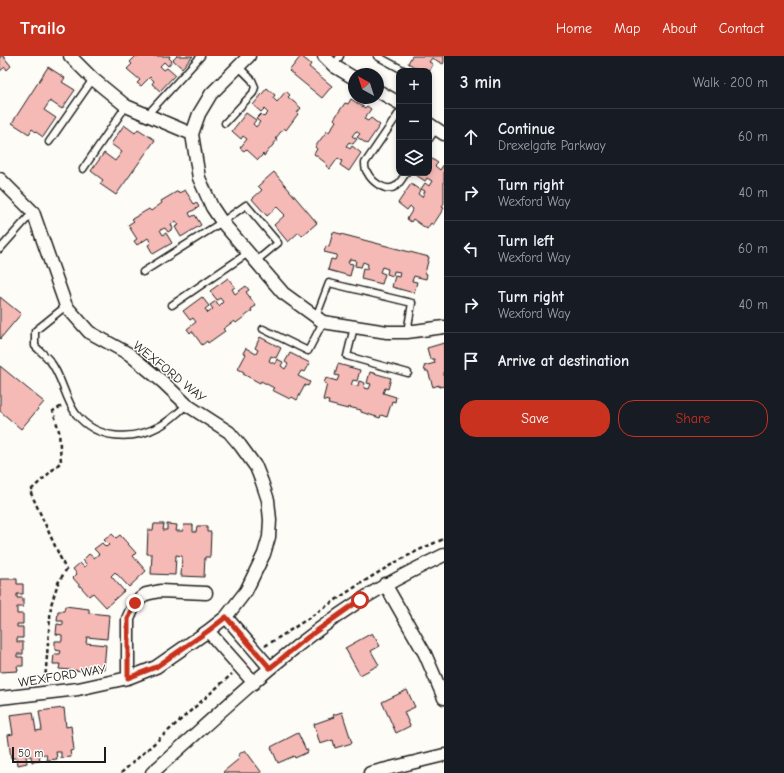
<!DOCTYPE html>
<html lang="en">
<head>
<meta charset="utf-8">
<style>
  :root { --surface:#171b24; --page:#20242c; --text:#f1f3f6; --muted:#9ea1a6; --line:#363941; --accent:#c8321e }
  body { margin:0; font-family:"Comic Neue",sans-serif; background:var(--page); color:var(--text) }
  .controls { position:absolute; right:12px; top:12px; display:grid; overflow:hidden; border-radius:8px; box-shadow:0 2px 6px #0003 }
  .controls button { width:36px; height:36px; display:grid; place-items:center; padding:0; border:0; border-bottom:1px solid var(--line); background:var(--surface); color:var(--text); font:20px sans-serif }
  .compass { position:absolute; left:348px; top:12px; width:36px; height:36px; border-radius:50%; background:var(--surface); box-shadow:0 2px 6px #0003; rotate:321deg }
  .scale { position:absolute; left:12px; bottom:10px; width:94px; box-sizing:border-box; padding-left:4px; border:2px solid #1c1c1c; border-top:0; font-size:11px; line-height:14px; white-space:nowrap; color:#1c1c1c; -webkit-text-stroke:3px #fdfcf7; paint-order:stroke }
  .stop { position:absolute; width:12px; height:12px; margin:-9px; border:3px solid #c8321e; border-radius:50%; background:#fff }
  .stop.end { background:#c8321e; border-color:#fff; box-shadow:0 1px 4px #0008 }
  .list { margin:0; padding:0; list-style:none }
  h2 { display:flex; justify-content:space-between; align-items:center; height:52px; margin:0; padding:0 16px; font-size:17px }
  h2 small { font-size:13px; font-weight:400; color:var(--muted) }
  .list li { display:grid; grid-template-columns:26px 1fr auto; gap:12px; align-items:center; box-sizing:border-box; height:56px; padding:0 16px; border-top:1px solid var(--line) }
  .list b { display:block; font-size:15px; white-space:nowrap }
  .list p { margin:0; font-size:13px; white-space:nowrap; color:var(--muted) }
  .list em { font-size:13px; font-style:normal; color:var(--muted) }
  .actions { display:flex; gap:8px; padding:12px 16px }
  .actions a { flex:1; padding:9px 0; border:1px solid var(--accent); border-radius:16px; text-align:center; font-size:14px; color:var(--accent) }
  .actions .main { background:var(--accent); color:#fff }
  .icon { flex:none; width:22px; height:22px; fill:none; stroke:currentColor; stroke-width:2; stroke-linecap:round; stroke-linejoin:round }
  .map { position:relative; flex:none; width:444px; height:717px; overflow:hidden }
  header { display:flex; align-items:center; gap:24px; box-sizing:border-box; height:56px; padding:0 20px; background:var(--accent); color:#fff }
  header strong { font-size:19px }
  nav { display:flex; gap:22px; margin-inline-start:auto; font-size:14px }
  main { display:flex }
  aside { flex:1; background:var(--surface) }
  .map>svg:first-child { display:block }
</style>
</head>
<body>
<header>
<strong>Trailo</strong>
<nav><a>Home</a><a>Map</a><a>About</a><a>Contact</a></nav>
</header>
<main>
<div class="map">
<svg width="444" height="717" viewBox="0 0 444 717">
  <rect width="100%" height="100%" fill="#fdfcf7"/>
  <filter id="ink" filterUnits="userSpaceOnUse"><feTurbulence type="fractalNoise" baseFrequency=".025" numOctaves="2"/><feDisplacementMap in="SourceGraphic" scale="8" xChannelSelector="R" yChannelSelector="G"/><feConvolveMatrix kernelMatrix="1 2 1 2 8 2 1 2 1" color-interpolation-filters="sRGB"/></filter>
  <g filter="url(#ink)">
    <path fill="#f6bab6" stroke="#1c1c1c" d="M0,0H3L11,10L7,14L5,11L0,15Z
      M136,0H170L169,2L172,5L168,10L164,6L160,10L164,14L167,12L175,19L160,35L152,28L154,25L150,21L141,30L137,27L140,24L127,13L132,8L130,6Z
      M177,0H176H193L182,12L173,4Z
      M301,0L311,8L309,11L332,30L322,42L289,15Z
      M412,0H444V6L443,8L432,2L429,6L433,8L429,16L421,15L408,7Z
      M48,11L65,22L62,26L75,34L62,53L50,45L44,54L56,62L43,81L32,73L29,78L12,67Z
      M267,32L275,39L273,42L277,46L286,35L290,39L288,41L301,52L297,57L298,58L286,74L284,72L275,83L277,84L264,100L263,98L258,104L246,93L244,95L240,92L247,83L243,80L241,83L232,75L246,57L256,64L253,68L256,71L260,66L256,63L261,58L264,61L268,57L264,53L261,56L253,49Z
      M351,43L365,52L367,50L371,53L364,63L368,65L371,62L380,69L367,88L357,81L360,78L356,75L352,80L357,83L353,88L349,86L346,90L350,93L352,90L361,97L349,115L340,109L342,105L338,102L330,113L326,110L327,108L314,98L317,93L315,91L327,75L329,76L336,65L334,63L345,47L348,48Z
      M124,69L135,77L138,73L155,84L116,139L100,128L103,124L91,115L104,97L115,105L122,96L111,88Z
      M429,101L438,107L435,110L440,114L444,108V147L442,151L444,152L433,169L431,167L427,173L413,163L411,166L407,163L413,153L410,150L407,154L398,147L411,128L420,134L418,138L422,141L425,135L421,133L425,127L429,130L432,125L427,122L425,125L416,119L418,117H429Z
      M274,116L317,167L302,180L299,176L288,186L274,169L285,159L277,151L267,160L252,143L262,134L258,130Z
      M185,134L194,148L196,146L199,151L189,157L191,161L195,159L201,169L181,181L175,171L179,169L176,165L171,168L173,173L168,176L165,172L160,174L163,179L166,177L172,187L153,198L148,189L151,187L148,182L137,189L134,185L137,183L128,169L134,165L132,163L149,153L151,155L162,147L161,145L178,135L179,137Z
      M333,176L429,201L425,217L427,218L426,223L414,220L412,225L417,226L414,237L392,231L395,220L399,221L400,216L394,215L393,220L387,218L388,213L382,211L380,216L385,218L382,228L361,223L363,212L367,213L368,208L363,206L361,211L355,210L356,204L350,203L348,207L353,208L350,220L328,214L331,203L335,204L337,199L324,196L326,190L329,191Z
      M228,222L235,231L232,233L235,238L246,230L249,234L246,236L256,250L251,253L252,255L236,267L234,265L223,273L225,275L208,287L207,285L202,289L192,275L190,277L187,273L196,266L193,262L190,264L183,255L202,241L209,250L205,253L208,257L213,253L210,249L216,245L219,250L223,246L220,242L217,244L210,235Z
      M0,241L21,258L0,283Z
      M260,281L281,292L276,302L271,300L269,305L275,308L277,303L283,306L281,310L285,313L288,308L285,306L290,297L310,307L305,316L301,315L298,320L310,326L308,330L305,329L297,344L292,341L290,343L272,334L274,332L261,325L260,327L243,318L244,316L238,313L246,298L243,297L246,292L256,298L258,294L255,292Z
      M444,287V330L439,331V329L433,331L428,315H425L424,310L435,307L434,303H430L427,292Z
      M338,308L360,314L357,325L353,324L351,329L358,330L359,325L365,327L364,332L369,333L371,328L367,327L370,316L391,322L388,333L385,332L383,337L396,341L395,346L392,345L387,361L381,359L380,362L361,356V354L348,351V353L328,348L329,345L323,344L327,328L324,327L326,322L337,325L339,320L335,319Z
      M0,310L44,346L21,373L0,355Z
      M154,468H164L163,474H167V468L177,469L176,475H183L184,469H193V476H196L197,470H207V476H211L210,501H205L204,521L181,520L182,500L176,499L175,519L151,518L152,498H147L148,474H153Z
      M112,478L116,482L120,479L136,497L133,500L146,515L129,531L115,516L111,520L124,535L106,551L93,537L89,540L73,522L77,518L73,513L80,507L84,511L87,509L83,504L89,498L94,502L99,498L94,493L102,487L106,491L109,489L104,484Z
      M0,523H17V528H23V538H17V542H23V551H17V558H23V568H17V571H23V582H17V586H23V598H17V601H23V610H17L18,615L0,616Z
      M65,550L89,553V557L109,559L107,583L87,581L86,587L106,589L104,613L84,611V615L59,613L60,608H53L54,598H60L61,595L55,594V585H62V579L56,578L57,568L63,569V565H57L58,555H64Z
      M372,577L380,590L371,595L379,609L360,619L345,592Z
      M407,634L415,651L404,656L410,670L396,677L382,646Z
      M64,652L66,671L71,670L74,694L70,695L71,701L61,702V696H56L57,703L47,704L46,698L39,699L40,705L32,706L31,700H26L27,707L18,709L17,702H11L8,679L13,678L10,659L33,656L36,675L42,674L39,655Z
      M342,656L352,687L335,692L333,684L320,688L314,668L334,661L333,659Z
      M298,677L306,694L307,693L308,696L295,702L294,700L278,707L271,691Z
      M245,694L262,717H224L223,716L240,702L238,699Z"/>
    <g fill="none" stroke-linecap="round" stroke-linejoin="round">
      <defs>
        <path id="service" d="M377,0L405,15
          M334,10L340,0
          M399,57L365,107C365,110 365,114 367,116C372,126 386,137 396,130C400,127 403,121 406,117
          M147,59L201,0
          M225,67L253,37L255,31L252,24L238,10
          M429,83L436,73
          M49,86L93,23
          M83,113L126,50
          M0,193L33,156
          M143,216L222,166L246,149L278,187L255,206
          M172,249L248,197
          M66,250L35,275V290C40,295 46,300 50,305C62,320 65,343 76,358C97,384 132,385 160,370C170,365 178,356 187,349
          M316,261L329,227L412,247L407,276
          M354,271L347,300L408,317
          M263,273L308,295L323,266"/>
        <path id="minor" d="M70,0L93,23L126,50L192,78
          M249,0L211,38L199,58L192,78L199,122L212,151L222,166L283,237L323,266L387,276H407L444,271
          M324,0L334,10L354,22
          M378,35L399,47
          M429,68L444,78
          M0,123L33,156L66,250L89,276L129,298L164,327L187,349L229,376L240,389L256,411L262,426L268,444L270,464L269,481L264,498L246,535L226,561L208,575L156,611L128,622L78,633L0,642
          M385,528L425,598L444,642
          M226,561L270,612
          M208,575L254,627
          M128,622V563L135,547L146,538L160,535L206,537
          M152,717C220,657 285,593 361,544C387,527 415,513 444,499
          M370,717L444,699"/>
      </defs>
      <use href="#service" stroke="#1c1c1c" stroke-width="9"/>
      <use href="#minor" stroke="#1c1c1c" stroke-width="15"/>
      <path stroke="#1c1c1c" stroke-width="2.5" stroke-dasharray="4 3" stroke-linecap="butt" d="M265,590C325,554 379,509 444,483
        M45,625L51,549L58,527L66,514L30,435L61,406L59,375L53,355L62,350
        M121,717L232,618"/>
      <use href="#service" stroke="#fdfcf7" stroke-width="6"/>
      <use href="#minor" stroke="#fdfcf7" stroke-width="12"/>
    </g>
  </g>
  <g fill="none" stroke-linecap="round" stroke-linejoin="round" filter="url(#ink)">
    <path stroke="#c8321e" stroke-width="5" d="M135,547L128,563V622L156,611L208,575L226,561L270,612L308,581L360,544"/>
  </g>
  <g text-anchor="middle" stroke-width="3" stroke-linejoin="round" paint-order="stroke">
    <g font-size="13" fill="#1c1c1c" stroke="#fdfcf7">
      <text transform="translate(170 315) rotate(39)" y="5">WEXFORD WAY</text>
      <text transform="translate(62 619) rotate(-9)" y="5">WEXFORD WAY</text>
    </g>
  </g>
</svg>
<div class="controls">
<button>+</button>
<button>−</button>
<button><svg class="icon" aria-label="layers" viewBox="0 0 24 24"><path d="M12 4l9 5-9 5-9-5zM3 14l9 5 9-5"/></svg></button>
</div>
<svg class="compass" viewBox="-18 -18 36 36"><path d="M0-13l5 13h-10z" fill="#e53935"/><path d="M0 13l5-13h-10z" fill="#9ea1a6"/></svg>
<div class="scale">50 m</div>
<div class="stop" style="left:360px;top:544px"></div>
<div class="stop end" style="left:135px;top:547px"></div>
</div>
<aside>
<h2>3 min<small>Walk · 200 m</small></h2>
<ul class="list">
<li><svg class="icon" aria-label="ahead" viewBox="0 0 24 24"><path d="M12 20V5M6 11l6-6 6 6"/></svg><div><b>Continue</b><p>Drexelgate Parkway</p></div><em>60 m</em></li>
<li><svg class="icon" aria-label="right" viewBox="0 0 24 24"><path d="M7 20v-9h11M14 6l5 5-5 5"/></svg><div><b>Turn right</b><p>Wexford Way</p></div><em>40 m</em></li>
<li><svg class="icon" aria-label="left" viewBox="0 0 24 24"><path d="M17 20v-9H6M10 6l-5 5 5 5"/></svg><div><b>Turn left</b><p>Wexford Way</p></div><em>60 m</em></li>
<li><svg class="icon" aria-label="right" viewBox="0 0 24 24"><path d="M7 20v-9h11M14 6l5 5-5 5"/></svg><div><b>Turn right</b><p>Wexford Way</p></div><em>40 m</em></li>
<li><svg class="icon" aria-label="arrive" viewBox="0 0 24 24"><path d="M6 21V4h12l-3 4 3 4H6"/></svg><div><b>Arrive at destination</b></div></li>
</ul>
<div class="actions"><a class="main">Save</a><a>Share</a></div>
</aside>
</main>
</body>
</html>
